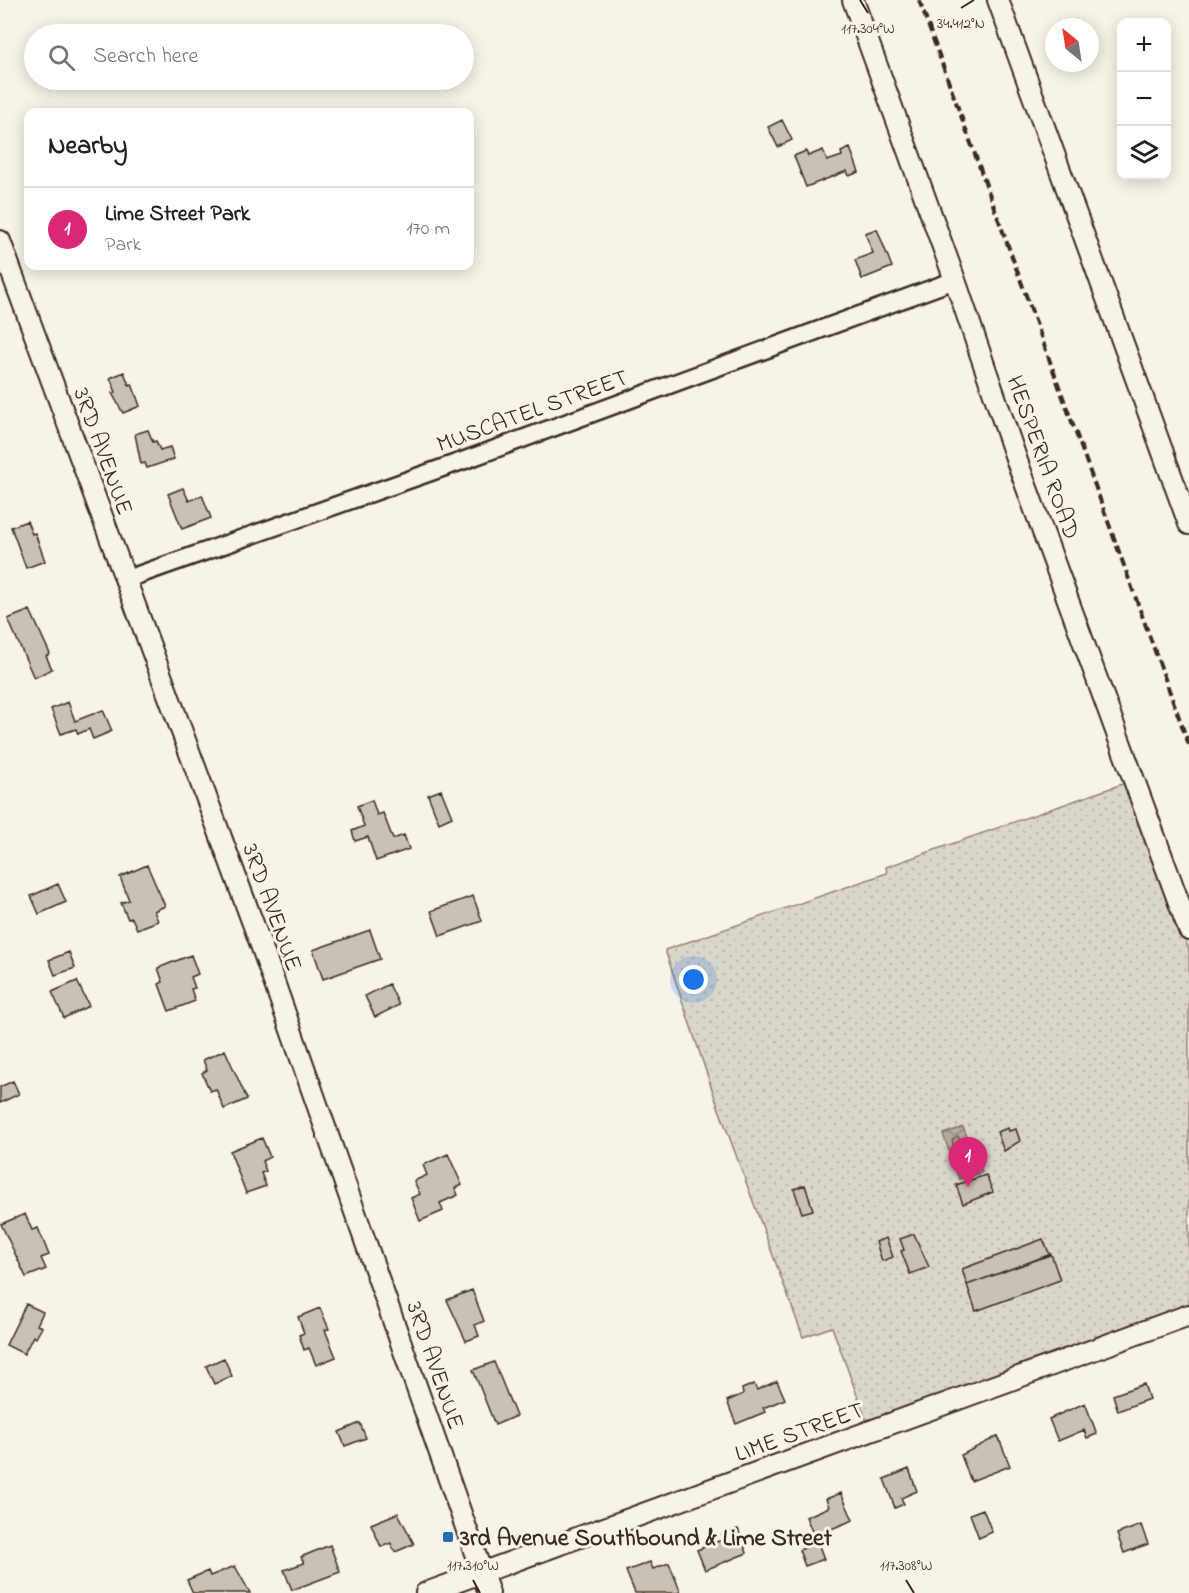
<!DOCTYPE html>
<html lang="en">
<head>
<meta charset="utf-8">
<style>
  :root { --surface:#fff; --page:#f6f6f6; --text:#202124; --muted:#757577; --line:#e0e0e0; --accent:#db2777 }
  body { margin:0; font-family:"Indie Flower",sans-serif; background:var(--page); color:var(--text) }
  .controls { position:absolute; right:18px; top:18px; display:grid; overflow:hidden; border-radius:12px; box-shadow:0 3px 15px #0003 }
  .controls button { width:54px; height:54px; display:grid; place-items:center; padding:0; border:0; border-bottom:2px solid var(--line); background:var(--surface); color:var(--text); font:30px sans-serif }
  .compass { position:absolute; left:1045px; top:18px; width:54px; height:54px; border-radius:50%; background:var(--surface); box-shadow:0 3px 15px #0003; rotate:330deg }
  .you { position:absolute; left:694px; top:980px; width:21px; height:21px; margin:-15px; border:4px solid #fff; border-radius:50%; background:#1a73e8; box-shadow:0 0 0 9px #1a73e833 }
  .badge { display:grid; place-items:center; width:39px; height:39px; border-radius:50%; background:var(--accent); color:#fff; font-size:20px; font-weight:700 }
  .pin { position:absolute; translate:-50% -50px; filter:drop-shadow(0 2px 3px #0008) }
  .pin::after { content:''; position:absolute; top:32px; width:21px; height:18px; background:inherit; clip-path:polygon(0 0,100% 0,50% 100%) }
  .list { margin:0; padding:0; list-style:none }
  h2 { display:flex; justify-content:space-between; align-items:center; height:78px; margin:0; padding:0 24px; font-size:26px }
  h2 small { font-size:20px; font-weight:400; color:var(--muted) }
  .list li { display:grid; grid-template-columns:39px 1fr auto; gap:18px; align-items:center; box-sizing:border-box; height:84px; padding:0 24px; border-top:2px solid var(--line) }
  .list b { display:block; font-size:22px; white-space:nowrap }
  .list p { margin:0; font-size:20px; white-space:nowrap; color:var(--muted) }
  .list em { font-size:20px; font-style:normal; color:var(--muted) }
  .icon { flex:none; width:33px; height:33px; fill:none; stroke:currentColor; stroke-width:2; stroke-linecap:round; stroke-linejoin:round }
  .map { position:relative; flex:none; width:1189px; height:1593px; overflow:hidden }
  .search { position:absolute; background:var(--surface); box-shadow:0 3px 15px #0003; left:24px; top:24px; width:450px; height:66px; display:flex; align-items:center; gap:15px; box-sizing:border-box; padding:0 21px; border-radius:33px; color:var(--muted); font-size:22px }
  .panel { position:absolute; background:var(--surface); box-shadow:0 3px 15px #0003; left:24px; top:108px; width:450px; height:162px; border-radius:12px }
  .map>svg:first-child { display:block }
</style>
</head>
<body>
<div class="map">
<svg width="1189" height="1593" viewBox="0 0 1189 1593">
  <defs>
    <pattern id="park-dots" width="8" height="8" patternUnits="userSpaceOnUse" patternTransform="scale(1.5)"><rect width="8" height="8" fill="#dbd6cb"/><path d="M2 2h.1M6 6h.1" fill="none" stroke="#bdb8ae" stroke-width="1.8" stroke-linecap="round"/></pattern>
    <pattern id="water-waves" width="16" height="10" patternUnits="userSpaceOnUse" patternTransform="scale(1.5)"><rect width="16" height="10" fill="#b4aca0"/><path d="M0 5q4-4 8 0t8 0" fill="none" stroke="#948c82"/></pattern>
  </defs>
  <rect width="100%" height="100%" fill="#f7f3e8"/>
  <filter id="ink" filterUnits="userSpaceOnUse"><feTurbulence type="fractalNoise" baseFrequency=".0167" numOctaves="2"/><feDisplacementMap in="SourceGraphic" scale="12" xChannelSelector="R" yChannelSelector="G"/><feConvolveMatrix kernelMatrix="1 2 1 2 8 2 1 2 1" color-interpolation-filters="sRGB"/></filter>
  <g filter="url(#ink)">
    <path fill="url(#park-dots)" stroke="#8b8074" stroke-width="1.5" d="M1128,782L1189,950V1305L867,1422L832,1327L803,1337L715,1098L665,950L887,873L886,867Z"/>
    <path fill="url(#water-waves)" stroke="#84786c" stroke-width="1.5" d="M963,1127L982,1172L959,1179L943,1134Z"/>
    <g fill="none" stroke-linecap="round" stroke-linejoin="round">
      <path stroke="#6b5e52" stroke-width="1.5" d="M958,1136L971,1166L966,1170L963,1169L952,1140Z"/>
    </g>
    <path fill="#c8c1b6" stroke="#3b2a1e" stroke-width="1.5" d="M782,120L792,140L778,147L768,127Z
      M850,148L859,172L849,176L847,171L806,187L794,156L806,151L808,156L823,150L827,161L842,156L841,152Z
      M877,229L892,267L862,279L855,260L873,253L865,233Z
      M124,372L129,385L132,384L140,406L123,413L112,393L116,392L110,378Z
      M148,430L153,442L156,441L160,450L170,447L174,459L147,468L145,463L141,464L135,434Z
      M183,488L189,501L202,495L211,518L182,529L168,494Z
      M27,521L32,534L35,533L45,561L26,568L11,527Z
      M30,610L50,654L46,656L52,669L34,678L8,619Z
      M68,702L75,721L103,710L112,731L93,739L89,729L78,734L76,729L61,734L51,709Z
      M441,790L452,817L439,823L428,795Z
      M372,800L377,815L383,813L393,839L404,835L409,849L376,861L368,837L355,841L352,831L364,826L357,806Z
      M147,865L165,906L154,911L158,921L137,929L132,918L128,919L121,903L129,900L120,877Z
      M58,884L66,902L39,914L31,896Z
      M473,896L482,921L440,936L431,911Z
      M370,930L380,959L323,979L313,950Z
      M69,952L75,968L55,975L49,960Z
      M191,955L198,974L191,977L195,988L191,989L195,1001L169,1011L159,984L163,982L158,968Z
      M77,981L89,1006L64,1018L52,992Z
      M389,984L399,1005L375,1017L365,996Z
      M225,1050L247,1099L224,1109L216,1089L210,1091L202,1073L207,1070L203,1060Z
      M13,1081L19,1094L0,1103V1087Z
      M1008,1128L1009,1131L1016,1129L1020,1141L1004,1151L997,1132Z
      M262,1138L270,1157L262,1161L266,1171L261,1173L266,1186L246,1193L230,1151Z
      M448,1154L462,1185L455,1188L458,1195L440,1203L443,1211L420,1221L411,1198L420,1194L414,1181L427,1175L423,1165Z
      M986,1175L993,1192L963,1204L956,1185Z
      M805,1185L813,1210L802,1213L794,1189Z
      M25,1214L32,1230L38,1228L49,1255L41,1258L46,1269L26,1277L1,1224Z
      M914,1234L929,1267L910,1274L901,1251L904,1250L900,1239Z
      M886,1238L893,1257L882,1261L876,1242Z
      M1043,1239L1050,1255L967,1285L962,1269Z
      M1051,1254L1060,1280L976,1311L967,1285Z
      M472,1290L484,1321L475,1325L479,1336L466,1341L447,1300Z
      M26,1304L43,1312L37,1325L42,1327L36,1338L33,1336L24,1354L6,1345Z
      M320,1308L329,1329L325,1330L336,1357L316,1365L309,1348L304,1350L299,1335L304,1333L298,1317Z
      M224,1358L232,1376L214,1384L206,1366Z
      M494,1362L516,1416L495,1425L473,1370Z
      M777,1381L785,1399L763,1408L765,1412L736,1424L727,1401L743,1394L742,1389L754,1384L757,1390Z
      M1144,1384L1149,1399L1118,1411L1113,1395Z
      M1085,1403L1097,1434L1087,1438L1084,1430L1058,1441L1049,1419Z
      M360,1423L366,1438L345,1446L339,1432Z
      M998,1436L1010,1466L971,1481L961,1455Z
      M909,1469L917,1491L901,1498L904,1504L895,1508L884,1479Z
      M841,1493L853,1520L814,1536L806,1517L829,1507L826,1499Z
      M983,1509L992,1532L979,1538L970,1514Z
      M398,1513L414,1544L395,1552L391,1543L381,1547L371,1524Z
      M1141,1525L1148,1544L1124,1553L1117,1534Z
      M738,1529L747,1553L705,1570L697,1550L724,1539L722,1535Z
      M818,1543L824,1559L805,1566L799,1550Z
      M330,1545L340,1572L292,1590L284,1570L304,1563L301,1557Z
      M650,1562L653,1569L669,1563L681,1593H635L626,1571Z
      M235,1566L250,1593H193L187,1580L208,1571L210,1576Z"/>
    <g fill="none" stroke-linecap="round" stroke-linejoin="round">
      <defs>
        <path id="minor" d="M124,580L465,460L955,280"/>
        <path id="tertiary" d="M853,0L955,280L1017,461L1189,930
          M998,0L1189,524
          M0,241L261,945L489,1593
          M426,1593L1189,1315"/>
      </defs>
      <use href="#minor" stroke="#3b2a1e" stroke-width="21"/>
      <use href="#tertiary" stroke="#3b2a1e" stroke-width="24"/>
      <use href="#minor" stroke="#f7f3e8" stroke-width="16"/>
      <use href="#tertiary" stroke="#f7f3e8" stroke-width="20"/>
      <path stroke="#3b2a1e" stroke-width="4" stroke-dasharray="9 4.5" stroke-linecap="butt" d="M919,0L1189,745"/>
    </g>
  </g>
  <path fill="none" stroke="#3b2a1e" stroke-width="2" d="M860,0L868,13M961,8L974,0M473,1580L480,1593M906,1580L914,1593"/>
  <rect fill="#1f6fb2" stroke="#f7f3e8" stroke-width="2" x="442" y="1531" width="12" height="12" rx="3"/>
  <g text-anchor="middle" stroke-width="6" stroke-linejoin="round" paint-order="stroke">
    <g font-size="24" fill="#3b2a1e" stroke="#f7f3e8">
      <text transform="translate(532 410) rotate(-20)" y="8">MUSCATEL STREET</text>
      <text transform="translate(104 451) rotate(70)" y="8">3RD AVENUE</text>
      <text transform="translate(1044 457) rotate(70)" y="8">HESPERIA ROAD</text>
      <text transform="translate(273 907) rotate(70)" y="8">3RD AVENUE</text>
      <text transform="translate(436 1365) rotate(71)" y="8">3RD AVENUE</text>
      <text transform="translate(799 1431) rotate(-20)" y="8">LIME STREET</text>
    </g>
    <g font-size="24" font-weight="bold" fill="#3b2a1e" stroke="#f7f3e8" text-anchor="start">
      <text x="460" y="1545">3rd Avenue Southbound &amp; Lime Street</text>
    </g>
  </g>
  <g font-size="15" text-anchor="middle" fill="#3b2a1e" stroke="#f7f3e8" stroke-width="6" stroke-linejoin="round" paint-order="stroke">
    <text x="961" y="28">34.412°N</text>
    <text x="868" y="33">117.304°W</text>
    <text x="473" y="1570">117.310°W</text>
    <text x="906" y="1570">117.308°W</text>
  </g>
</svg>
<div class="controls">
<button>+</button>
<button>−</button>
<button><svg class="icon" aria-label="layers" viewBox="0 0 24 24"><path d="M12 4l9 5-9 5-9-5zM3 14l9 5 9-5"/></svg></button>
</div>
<svg class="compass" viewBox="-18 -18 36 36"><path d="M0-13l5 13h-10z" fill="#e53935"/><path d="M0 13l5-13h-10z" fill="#757577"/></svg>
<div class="you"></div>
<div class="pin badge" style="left:968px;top:1187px">1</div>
<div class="search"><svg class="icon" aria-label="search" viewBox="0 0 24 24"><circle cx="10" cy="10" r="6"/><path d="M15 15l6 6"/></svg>Search here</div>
<section class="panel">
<h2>Nearby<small></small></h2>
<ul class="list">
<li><span class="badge">1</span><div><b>Lime Street Park</b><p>Park</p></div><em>170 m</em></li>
</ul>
</section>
</div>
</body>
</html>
